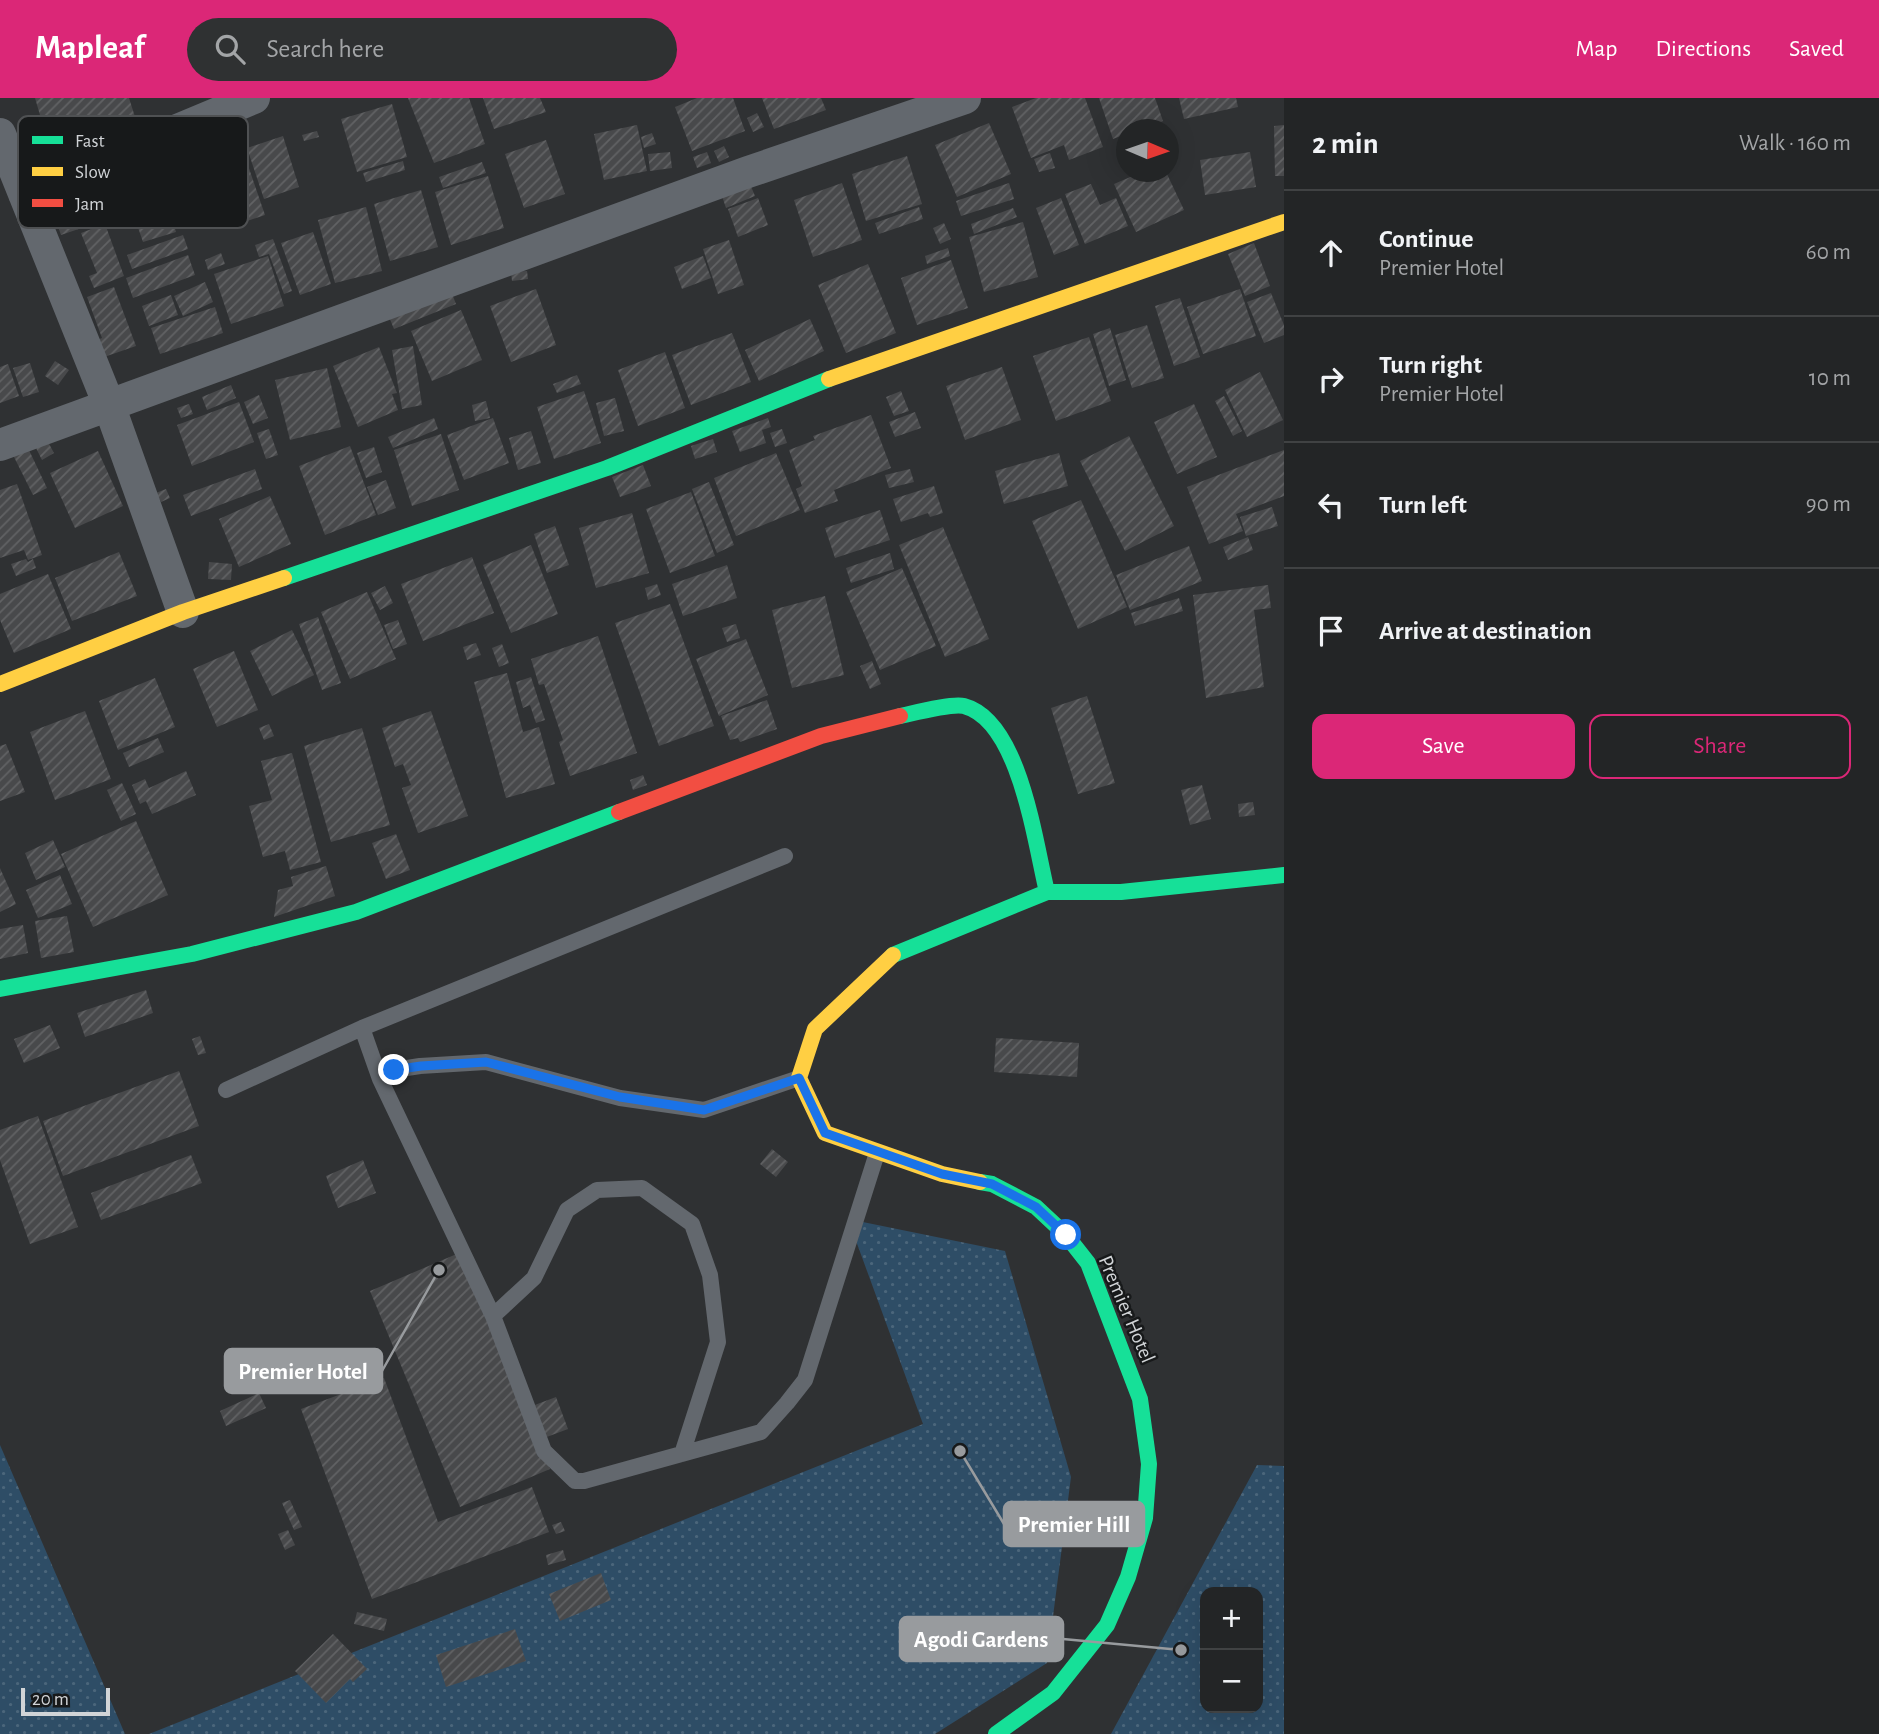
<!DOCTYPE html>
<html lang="en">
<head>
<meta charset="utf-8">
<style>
  :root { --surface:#232526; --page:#2f3132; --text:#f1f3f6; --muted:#a3a5a7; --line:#404243; --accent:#db2777 }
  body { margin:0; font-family:"Alegreya Sans",sans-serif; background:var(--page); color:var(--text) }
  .controls { position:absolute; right:21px; bottom:21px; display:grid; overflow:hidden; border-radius:14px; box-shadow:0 7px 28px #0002 }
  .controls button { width:63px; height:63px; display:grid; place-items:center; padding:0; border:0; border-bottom:2px solid var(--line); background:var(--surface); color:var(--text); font:35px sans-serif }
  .compass { position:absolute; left:1116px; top:21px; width:63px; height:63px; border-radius:50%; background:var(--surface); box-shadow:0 7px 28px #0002; rotate:92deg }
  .scale { position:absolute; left:21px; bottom:18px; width:89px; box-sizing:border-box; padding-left:7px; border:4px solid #d1d4d7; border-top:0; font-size:19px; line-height:24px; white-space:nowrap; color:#d1d4d7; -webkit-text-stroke:5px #17191a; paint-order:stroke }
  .stop { position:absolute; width:21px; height:21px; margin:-16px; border:5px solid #1a73e8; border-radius:50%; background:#fff }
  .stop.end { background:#1a73e8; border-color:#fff; box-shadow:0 2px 7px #0008 }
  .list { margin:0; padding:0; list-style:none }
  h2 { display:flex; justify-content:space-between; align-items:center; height:91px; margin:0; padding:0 28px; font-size:30px }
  h2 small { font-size:23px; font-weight:400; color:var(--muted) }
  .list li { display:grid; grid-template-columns:46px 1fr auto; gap:21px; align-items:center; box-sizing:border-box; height:126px; padding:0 28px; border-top:2px solid var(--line) }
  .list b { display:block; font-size:26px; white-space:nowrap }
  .list p { margin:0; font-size:23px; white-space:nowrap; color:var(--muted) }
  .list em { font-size:23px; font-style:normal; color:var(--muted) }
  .actions { display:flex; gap:14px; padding:21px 28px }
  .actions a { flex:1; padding:16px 0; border:2px solid var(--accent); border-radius:14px; text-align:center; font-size:24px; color:var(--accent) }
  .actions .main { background:var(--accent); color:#fff }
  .icon { flex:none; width:38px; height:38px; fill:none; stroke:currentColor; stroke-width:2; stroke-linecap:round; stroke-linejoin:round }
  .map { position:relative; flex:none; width:1284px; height:1636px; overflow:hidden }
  header { display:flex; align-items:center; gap:42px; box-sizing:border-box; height:98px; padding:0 35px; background:var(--accent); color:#fff }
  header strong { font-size:33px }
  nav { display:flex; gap:38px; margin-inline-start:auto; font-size:24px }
  .search { width:490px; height:63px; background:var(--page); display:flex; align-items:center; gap:18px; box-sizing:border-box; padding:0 24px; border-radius:38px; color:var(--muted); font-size:26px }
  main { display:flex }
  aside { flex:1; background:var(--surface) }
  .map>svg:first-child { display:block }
</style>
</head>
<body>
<header>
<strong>Mapleaf</strong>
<div class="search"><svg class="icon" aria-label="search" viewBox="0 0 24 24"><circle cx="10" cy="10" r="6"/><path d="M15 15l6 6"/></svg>Search here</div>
<nav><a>Map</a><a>Directions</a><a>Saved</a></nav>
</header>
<main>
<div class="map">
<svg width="1284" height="1636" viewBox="0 0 1284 1636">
  <defs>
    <pattern id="park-dots" width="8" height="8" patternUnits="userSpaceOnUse" patternTransform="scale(1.75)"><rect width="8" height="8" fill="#2e4d66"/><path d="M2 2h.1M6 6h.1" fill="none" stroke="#4b667b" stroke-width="1.8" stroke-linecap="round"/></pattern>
    <pattern id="building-hatch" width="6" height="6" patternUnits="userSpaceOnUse" patternTransform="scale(1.75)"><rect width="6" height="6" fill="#48494b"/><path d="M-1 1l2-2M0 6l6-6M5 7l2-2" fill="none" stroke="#616264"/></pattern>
  </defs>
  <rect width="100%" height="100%" fill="#2f3133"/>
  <path fill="url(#park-dots)" fill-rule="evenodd" d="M848,1121L1005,1153L1071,1379L1047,1565L935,1636H149L923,1326Z
    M0,1347L125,1636H0Z
    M1257,1367L1284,1368V1636H1111ZM1258,1494V1610H1205V1494Z"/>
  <path fill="url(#building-hatch)" d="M35,0H129L136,22L49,48Z
    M408,0H469L485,46L434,65Z
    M483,0H540L546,14L494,31Z
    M697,0H733L745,33L692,53L675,9Z
    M762,0H821L826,12L774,31Z
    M1036,0H1085L1103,49L1069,62L1064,47L1031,60L1012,9Z
    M1099,0H1155L1163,23L1139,32H1126V36L1113,41Z
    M1179,0H1236L1238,9L1184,21Z
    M392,6L407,59L357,74L341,21Z
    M757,15L764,29L753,34L747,20Z
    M989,25L1011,76L957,99L935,47Z
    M637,27L647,73L604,82L594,36Z
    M1284,27V78H1275L1274,28Z
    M317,33L319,39L304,43L302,37Z
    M652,35L656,46L644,50L641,39Z
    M283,38L299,89L264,101L247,50Z
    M546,42L565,96L524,110L505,56Z
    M724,48L729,59L719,64L714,53Z
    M242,50L265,117L244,124L222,57Z
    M670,54L672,70L650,73L648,56Z
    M707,54L711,65L697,70L693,59Z
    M1250,54L1256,89L1205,97L1200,62Z
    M1050,55L1055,70L1039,74L1034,61Z
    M219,57L235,123L204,131L201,120L182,125L168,70Z
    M907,58L922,106L866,123L852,76Z
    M403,63L405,72L366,84L363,75Z
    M482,64L486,75L443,90L439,79Z
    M1142,74H1166L1184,112L1136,134L1114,86Z
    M158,75L176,134L143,144L132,112L120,115L112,89Z
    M488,78L504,130L451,147L435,94Z
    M842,85L862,142L813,159L794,102Z
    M1009,85L1014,101L961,118L956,103Z
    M750,86L755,98L726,110L722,98Z
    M1091,86L1100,107L1116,100L1128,128L1085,146L1065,96Z
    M100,89L111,120L61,137L50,106Z
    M421,92L438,149L390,163L374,106Z
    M758,100L768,127L738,139L728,111Z
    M1061,100L1079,147L1054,157L1036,110Z
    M366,109L382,173L335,185L318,122Z
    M919,109L923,121L879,136L875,125Z
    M1013,110L1017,119L974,136L971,126Z
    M1023,124L1038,179L984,194L969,139Z
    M944,125L951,141L940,146L933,130Z
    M105,126L124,178L94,190L89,178L97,175L81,135Z
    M313,134L331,186L300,197L281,145Z
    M183,137L188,151L132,171L127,157Z
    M273,141L292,193L284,196L269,156L259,159L255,147Z
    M729,142L744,187L718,196L703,151Z
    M1254,145L1270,188L1245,198L1228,156Z
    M948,150L950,158L927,166L925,158Z
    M221,155L225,166L208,172L205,162Z
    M188,157L195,177L133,200L126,180Z
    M268,158L284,208L231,226L214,176Z
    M703,158L711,180L682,191L674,169Z
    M951,162L968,210L917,227L901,180Z
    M868,166L896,235L846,255L818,187Z
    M527,173L528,181L512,183L511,174Z
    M205,184L213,204L183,218L174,198Z
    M449,188L456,206L394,231L387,214Z
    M114,189L136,248L104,259L97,242L102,240L87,199Z
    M536,191L556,247L511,264L490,208Z
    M1240,191L1256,238L1203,256L1187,209Z
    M1271,195L1284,227V237L1264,245L1247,204Z
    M171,197L178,217L149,228L142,208Z
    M1180,200L1200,259L1174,268L1155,208Z
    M215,209L223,235L160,256L151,230Z
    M461,212L482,262L432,283L411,233Z
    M810,221L824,253L759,283L745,252Z
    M1147,227L1164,280L1132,290L1115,237Z
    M1110,230L1126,282L1109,288L1093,236Z
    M732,235L751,284L691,307L672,257Z
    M1089,239L1111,303L1056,323L1033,258Z
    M413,248L422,307L402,311L392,252Z
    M379,249L397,295L392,296L398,312L358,329L333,268Z
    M665,254L685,310L638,328L618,272Z
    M55,263L69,272L58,287L45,278Z
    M30,265L39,294L23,299L13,270Z
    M8,266L19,298L0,305V269Z
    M1002,269L1021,322L965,342L946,288Z
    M327,270L341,329L290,342L275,282Z
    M1260,274L1283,322L1247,339L1225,292Z
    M577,277L581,286L557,295L553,286Z
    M231,287L236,300L207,312L202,299Z
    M584,293L601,345L554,361L537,309Z
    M901,293L909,313L894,318L886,299Z
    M259,297L268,320L253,326L244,304Z
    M1224,298L1242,333L1233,338L1215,303Z
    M615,300L624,333L604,338L596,305Z
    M486,303L490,320L475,323L472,307Z
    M239,304L254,344L192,368L177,327Z
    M189,306L193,316L181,320L177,310Z
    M1194,306L1217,359L1177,376L1154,324Z
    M915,314L921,330L895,339L889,324Z
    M871,317L891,370L834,392L838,403L805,415L796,391L802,388L789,352L815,342L813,338Z
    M434,320L438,331L393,350L388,339Z
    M493,320L509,365L464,382L447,337Z
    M768,320L771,329L762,332L766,345L740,354L732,333Z
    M269,331L278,357L266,361L257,335Z
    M782,331L787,345L775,349L770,335Z
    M531,333L541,365L518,372L509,340Z
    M441,336L459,392L412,408L394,352Z
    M1129,338L1174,428L1125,453L1080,363Z
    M713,341L717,354L695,361L691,348Z
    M48,344L54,355L42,362L36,350Z
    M350,348L376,417L325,437L299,368Z
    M374,349L382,374L366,380L357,355Z
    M28,350L47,390L33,397L13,357Z
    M1284,352V398L1236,416L1243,433L1209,446L1187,389Z
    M98,353L123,408L75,430L50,375Z
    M776,355L800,412L736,438L714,380Z
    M1059,355L1068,388L1004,406L995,373Z
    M643,367L651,388L620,399L612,379Z
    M255,371L262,391L191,418L183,397Z
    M910,371L914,384L889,390L885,377Z
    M386,382L396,410L378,417L367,389Z
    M709,384L734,447L717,455L692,391Z
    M17,386L42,457L28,462L24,452L0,460V392Z
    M934,388L943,415L930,419L928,415L901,424L893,401Z
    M166,391L170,400L161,404L156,395Z
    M691,394L715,458L670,475L646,411Z
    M270,398L291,446L239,469L219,421Z
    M1081,402L1127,509L1078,531L1032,423Z
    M1272,409L1278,428L1246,438L1240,419Z
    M880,412L890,442L835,460L825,430Z
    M632,415L649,475L596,490L579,430Z
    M555,428L569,467L547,475L534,436Z
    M943,429L989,541L945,559L899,447Z
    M1248,439L1253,452L1228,462L1223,449Z
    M531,447L558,516L511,535L483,467Z
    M1189,448L1202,483L1130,512L1116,477Z
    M119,454L137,498L72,523L55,480Z
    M890,455L894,471L851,485L846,470Z
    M472,459L494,515L423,543L401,486Z
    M26,461L28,464L33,461L36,470L16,478L11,466Z
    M209,464L232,466L231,482L208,481Z
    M727,467L737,500L683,518L672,486Z
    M902,470L936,548L880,572L846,494Z
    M48,476L71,531L14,555L0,522V496Z
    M657,486L661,497L648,502L645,490Z
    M1268,487L1271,510L1254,512L1264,589L1206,600L1193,497Z
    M385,488L393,505L380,512L371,495Z
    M367,494L396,561L350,581L321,514Z
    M825,498L844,577L792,590L772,512Z
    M1179,500L1183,513L1135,528L1131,515Z
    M670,506L714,628L659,648L615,525Z
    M318,519L341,585L322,592L299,526Z
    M398,522L407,546L393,551L384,527Z
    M736,526L740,540L727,544L722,530Z
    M292,532L314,577L272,598L250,553Z
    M598,538L637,655L570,678L559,644L563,642L544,586L539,587L531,561Z
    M746,541L768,597L719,618L696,561Z
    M476,545L481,557L467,562L463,549Z
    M502,546L509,565L499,569L492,550Z
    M234,553L258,612L217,629L193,571Z
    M872,563L881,586L870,591L860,568Z
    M507,575L523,634L539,629L555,686L506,700L474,584Z
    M531,579L545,622L536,625L530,607L523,610L516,584Z
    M155,580L175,629L118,652L99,603Z
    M1087,598L1115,685L1078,696L1051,610Z
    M767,602L777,631L740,644L738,640L730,642L721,618Z
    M85,613L111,681L55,702L30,634Z
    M431,613L468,718L418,735L402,690L411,687L403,666L395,669L382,630Z
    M269,626L274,638L264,642L259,630Z
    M362,630L390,727L331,744L304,648Z
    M158,640L164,654L129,669L123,655Z
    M6,646L25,694L0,703V648Z
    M292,655L321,764L290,772L285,753L263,759L249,708L272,702L261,663Z
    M186,673L196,697L152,716L146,703L140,706L132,687L145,681L149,690Z
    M643,677L647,687L633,692L630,682Z
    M122,685L136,716L121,723L107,692Z
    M1202,687L1211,721L1190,727L1181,692Z
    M1253,704L1255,717L1239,719L1238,706Z
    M136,723L168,797L93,829L61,756Z
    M396,736L410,772L386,781L372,745Z
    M53,742L65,769L36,782L25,755Z
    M326,768L335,798L274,819L278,792L293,788L291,779Z
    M0,770L16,806L0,814Z
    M60,777L72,806L38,820L26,792Z
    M67,818L74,854L41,860L35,823Z
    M23,827L28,855L0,861V831Z
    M146,892L153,915L85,939L77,915Z
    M50,927L60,950L24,965L14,941Z
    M200,938L206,955L198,957L192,941Z
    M996,940L1079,945L1077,979L994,974Z
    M179,973L199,1028L63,1078L43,1023Z
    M38,1018L78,1129L30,1146L0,1062V1032Z
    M772,1051L788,1064L776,1079L760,1066Z
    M191,1057L202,1085L101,1122L91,1095Z
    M363,1062L376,1095L338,1110L326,1078Z
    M459,1155L550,1371L460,1409L370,1193Z
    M384,1280L438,1424L532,1389L549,1434L372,1501L301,1311Z
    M259,1295L266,1310L226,1328L220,1313Z
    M556,1299L568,1331L544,1340L532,1308Z
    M290,1402L302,1429L294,1432L282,1405Z
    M561,1424L565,1433L556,1436L552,1427Z
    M288,1432L295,1447L285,1452L278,1436Z
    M563,1452L566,1462L548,1467L546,1457Z
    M601,1475L611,1502L560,1523L549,1496Z
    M357,1514L387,1521L384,1533L354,1526Z
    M515,1531L526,1563L446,1589L436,1557Z
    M333,1536L367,1571L353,1584L350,1581L326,1605L295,1573Z"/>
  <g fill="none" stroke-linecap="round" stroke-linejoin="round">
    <path stroke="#63686e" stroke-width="16" d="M785,758L362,930L380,981L493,1218L544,1353L575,1383H584L761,1334L787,1305L805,1282L877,1055
      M380,981L394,972L420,968L486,964L620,1000L704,1012L799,980
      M226,992L362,930
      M493,1218L534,1180L567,1112L597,1092L642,1090L692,1126L710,1177L718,1244L682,1356"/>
    <path stroke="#63686e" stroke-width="32" d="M0,36L109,307L183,514
      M24,96L254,0
      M0,347L748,74L965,0"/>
    <path stroke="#16e098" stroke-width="16" d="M284,480L607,370L829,281
      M900,618C914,615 952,605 964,608C1020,623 1035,745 1047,794
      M893,857L1047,794H1121L1284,777
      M0,891L192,856L356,814L619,714
      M980,1084L992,1086L1036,1109L1066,1137L1088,1165L1140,1301L1149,1366L1145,1420L1128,1479L1107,1527L1053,1595L996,1636"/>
    <path stroke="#ffcf43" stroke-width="16" d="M829,281L1284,124
      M0,586L183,514L284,480
      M893,857L815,931L799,980L825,1035L942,1076L980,1084"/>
    <path stroke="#f24e42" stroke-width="16" d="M619,714L821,638L900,618"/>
  </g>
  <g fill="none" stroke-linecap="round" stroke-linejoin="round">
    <path stroke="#1a73e8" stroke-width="9" d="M394,972L421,968L486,964L620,999L704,1012L799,980L825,1035L942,1076L992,1086L1036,1109L1066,1137"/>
  </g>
  <g text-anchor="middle" stroke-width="5" stroke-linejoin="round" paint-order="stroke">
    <g font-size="21" fill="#d1d4d7" stroke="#17191a">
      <text transform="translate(1127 1211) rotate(67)" y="7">Premier Hotel</text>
    </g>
  </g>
  <rect x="18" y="18" width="230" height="112" rx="10" fill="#17191a" stroke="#4f5153" stroke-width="2"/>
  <rect x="32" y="38" width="31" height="8" fill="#16e098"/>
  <rect x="32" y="69" width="31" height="9" fill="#ffcf43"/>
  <rect x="32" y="101" width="31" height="8" fill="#f24e42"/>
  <g font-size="19" fill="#d1d4d7">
    <text x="75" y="49">Fast</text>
    <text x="75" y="80">Slow</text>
    <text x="75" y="112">Jam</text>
  </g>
  <path fill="none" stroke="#989b9e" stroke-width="2.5" d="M439 1172L382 1273M960 1353L1004 1426M1181 1552L1063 1541"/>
  <g fill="#989b9e" stroke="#17191a" stroke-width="2.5">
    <circle cx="439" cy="1172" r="7"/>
    <circle cx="960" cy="1353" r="7"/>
    <circle cx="1181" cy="1552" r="7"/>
  </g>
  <g fill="#989b9e" stroke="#989b9e" stroke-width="2.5">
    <rect x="225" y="1251" width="157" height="44" rx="7"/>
    <rect x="1004" y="1404" width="140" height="44" rx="7"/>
    <rect x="900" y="1519" width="163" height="44" rx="7"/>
  </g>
  <g font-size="23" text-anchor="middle" font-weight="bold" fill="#fff">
    <text x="303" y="1281">Premier Hotel</text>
    <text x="1074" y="1434">Premier Hill</text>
    <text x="981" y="1549">Agodi Gardens</text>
  </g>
</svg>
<div class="controls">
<button>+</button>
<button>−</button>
</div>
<svg class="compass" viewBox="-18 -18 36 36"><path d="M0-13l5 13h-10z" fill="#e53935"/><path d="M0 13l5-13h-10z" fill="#a3a5a7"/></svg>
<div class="scale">20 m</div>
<div class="stop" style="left:1066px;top:1137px"></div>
<div class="stop end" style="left:394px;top:972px"></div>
</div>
<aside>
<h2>2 min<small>Walk · 160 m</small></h2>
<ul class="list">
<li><svg class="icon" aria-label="ahead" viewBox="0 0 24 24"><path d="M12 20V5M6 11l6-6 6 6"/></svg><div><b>Continue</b><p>Premier Hotel</p></div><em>60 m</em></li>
<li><svg class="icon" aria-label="right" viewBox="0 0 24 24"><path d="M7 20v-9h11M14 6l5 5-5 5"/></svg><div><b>Turn right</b><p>Premier Hotel</p></div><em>10 m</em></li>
<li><svg class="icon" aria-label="left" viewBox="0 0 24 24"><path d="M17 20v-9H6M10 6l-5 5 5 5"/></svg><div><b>Turn left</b></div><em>90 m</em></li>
<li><svg class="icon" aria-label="arrive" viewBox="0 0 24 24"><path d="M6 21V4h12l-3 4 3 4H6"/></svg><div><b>Arrive at destination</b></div></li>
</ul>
<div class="actions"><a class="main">Save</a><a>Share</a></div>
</aside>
</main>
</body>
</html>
